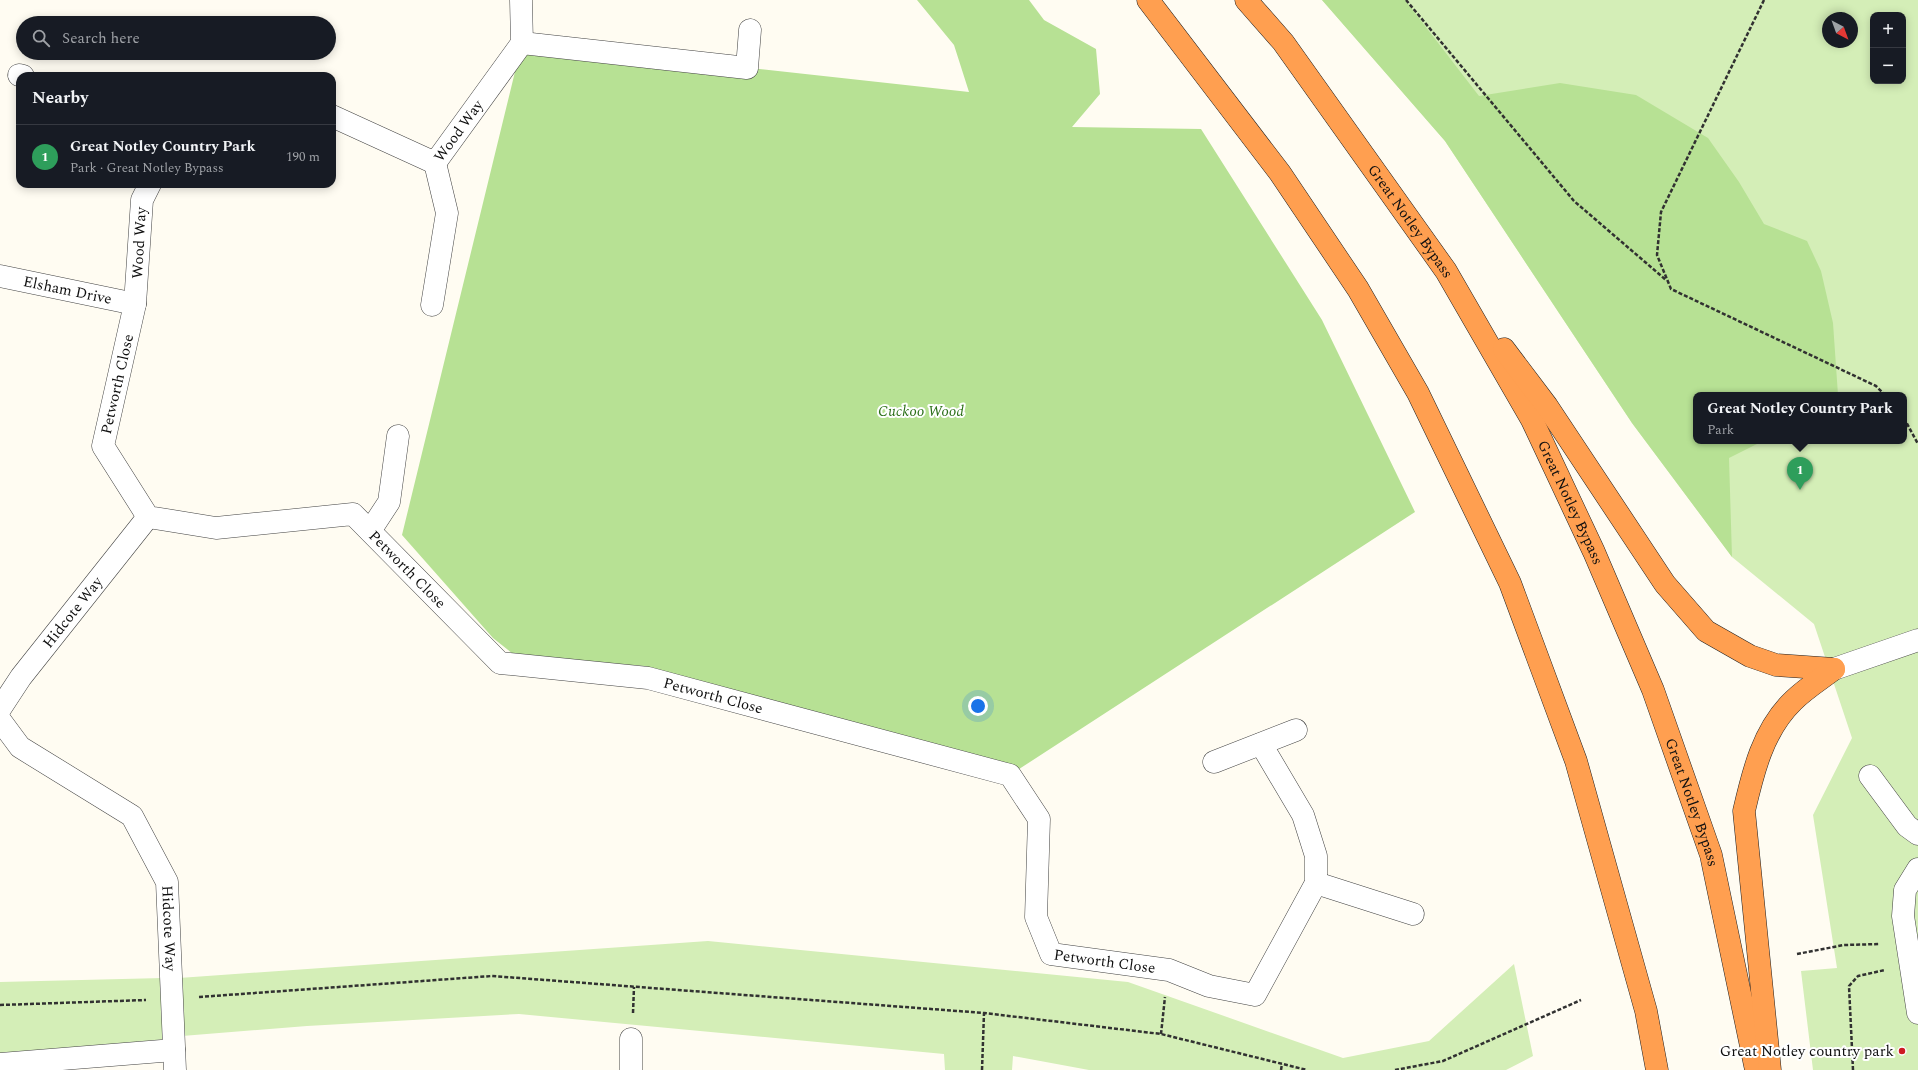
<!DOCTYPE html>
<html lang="en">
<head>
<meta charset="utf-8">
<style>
  :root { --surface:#171b24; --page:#242831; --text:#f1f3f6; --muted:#9ea1a6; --line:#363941; --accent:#ce1922 }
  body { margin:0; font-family:Spectral,serif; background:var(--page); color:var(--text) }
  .controls { position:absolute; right:12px; top:12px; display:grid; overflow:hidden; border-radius:8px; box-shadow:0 2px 10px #0003 }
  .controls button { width:36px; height:36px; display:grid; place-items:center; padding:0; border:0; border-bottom:1px solid var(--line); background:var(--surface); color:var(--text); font:20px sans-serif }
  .compass { position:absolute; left:1822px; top:12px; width:36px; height:36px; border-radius:50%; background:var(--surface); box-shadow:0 2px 10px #0003; rotate:139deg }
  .you { position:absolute; left:978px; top:706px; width:14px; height:14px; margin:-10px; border:3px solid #fff; border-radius:50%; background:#1a73e8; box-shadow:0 0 0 6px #1a73e833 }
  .badge { display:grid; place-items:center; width:26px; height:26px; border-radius:50%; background:var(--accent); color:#fff; font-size:13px; font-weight:700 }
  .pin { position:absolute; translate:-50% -33px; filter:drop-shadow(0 1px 2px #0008) }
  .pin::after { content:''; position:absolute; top:21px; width:14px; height:12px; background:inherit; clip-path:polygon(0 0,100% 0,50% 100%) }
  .popup { position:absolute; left:1693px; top:392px; width:214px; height:52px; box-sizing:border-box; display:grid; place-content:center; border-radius:8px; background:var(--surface); filter:drop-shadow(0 1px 3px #0005); font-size:13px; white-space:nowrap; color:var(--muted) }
  .popup b { font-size:15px; color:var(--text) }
  .popup::after { content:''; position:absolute; left:50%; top:100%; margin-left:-8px; border:8px solid transparent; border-top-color:var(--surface) }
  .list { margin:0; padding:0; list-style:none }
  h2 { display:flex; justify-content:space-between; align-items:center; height:52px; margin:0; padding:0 16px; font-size:17px }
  h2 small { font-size:13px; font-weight:400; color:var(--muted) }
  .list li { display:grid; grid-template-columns:26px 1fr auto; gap:12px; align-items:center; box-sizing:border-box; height:64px; padding:0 16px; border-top:1px solid var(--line) }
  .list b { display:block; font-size:15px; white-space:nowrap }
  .list p { margin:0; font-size:13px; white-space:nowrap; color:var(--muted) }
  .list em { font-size:13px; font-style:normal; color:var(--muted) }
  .icon { flex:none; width:22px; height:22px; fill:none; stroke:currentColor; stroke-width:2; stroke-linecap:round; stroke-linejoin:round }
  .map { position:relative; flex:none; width:1918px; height:1070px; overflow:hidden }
  .search { position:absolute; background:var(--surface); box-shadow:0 2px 10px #0003; left:16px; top:16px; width:320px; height:44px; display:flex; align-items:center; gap:10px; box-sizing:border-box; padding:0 14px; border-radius:22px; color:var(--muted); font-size:15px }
  .panel { position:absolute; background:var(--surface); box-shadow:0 2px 10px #0003; left:16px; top:72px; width:320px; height:116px; border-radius:12px }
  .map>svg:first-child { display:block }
</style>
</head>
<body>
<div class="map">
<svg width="1918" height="1070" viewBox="0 0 1918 1070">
  <rect width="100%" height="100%" fill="#fffcf2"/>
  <path fill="#d4eeb7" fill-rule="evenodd" d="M1322,0H1918V1070H1813L1801,971L1837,968L1813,815L1852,738L1814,624L1732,557L1632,423L1445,141ZM1873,15H1903V81H1873ZM1828,18H1852V42H1828ZM1696,395H1904V441H1696Z
    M708,941L1128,982L1343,1058L1429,1041L1514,964L1533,1056L1506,1070H1089L1013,1056L1012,1070H945L944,1054L519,1014L307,1026L182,1036L179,978Z
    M163,978L166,1039L0,1055V982Z"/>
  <path fill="#b7e194" d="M917,0H1029L1044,20L1096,49L1100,94L1072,127L1201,129L1322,320L1415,512L1013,773L645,666L518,658L493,638L402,535L522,43L969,92L954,45Z
    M1322,0H1405L1479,96L1560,83L1636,95L1708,138L1739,182L1764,224L1807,241L1821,271L1833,323L1838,395H1696V441H1763L1729,458L1732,557L1632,423L1445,141Z"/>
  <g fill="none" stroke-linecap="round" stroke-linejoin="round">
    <defs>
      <g id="minor">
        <path d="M522,43L747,68L750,30"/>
        <path d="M19,75L23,76"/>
        <path id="s1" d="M332,116L435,163L522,43L521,0"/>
        <path id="s2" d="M150,184L142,200L135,304L103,446L148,517L216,528L353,514L500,663L648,678L1010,775L1039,819L1036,917L1051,954L1169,970L1209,986L1255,995L1316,883V856L1303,815L1261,744"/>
        <path id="s3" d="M0,276L135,304"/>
        <path d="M432,305L447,213L435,163"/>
        <path d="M370,531L389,502L398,436"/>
        <path d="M1834,669L1918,640"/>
        <path id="s4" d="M0,709L21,677L148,517"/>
        <path id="s5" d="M0,720L20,747L132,816L167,882L175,1070"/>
        <path d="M1214,762L1296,730"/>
        <path d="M1870,776L1907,826L1918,834"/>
        <path d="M1918,869L1905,890L1903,916L1918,1013"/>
        <path d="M1316,883L1413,914"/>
        <path d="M0,1064L174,1050"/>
        <path d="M631,1070V1039"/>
      </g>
      <g id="highway">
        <path d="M1148,0L1280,173L1358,289L1418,393L1510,583L1576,761L1646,1011L1657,1070"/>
        <path id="s6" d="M1246,0L1283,42L1446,271L1532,420L1594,552L1653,690L1711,855L1756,1070"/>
        <path d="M1504,349L1547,406L1665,584L1706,631L1750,656L1776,665L1834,669"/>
        <path d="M1770,1070L1744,811C1753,772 1763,730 1793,701C1805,689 1821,679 1834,669"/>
      </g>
    </defs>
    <use href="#minor" stroke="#424242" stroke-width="23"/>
    <use href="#highway" stroke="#202020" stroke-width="23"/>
    <path stroke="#313131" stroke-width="2.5" stroke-dasharray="4 2" stroke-linecap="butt" d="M1406,0L1574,201L1666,280
      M1764,0L1661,212L1657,255L1671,289L1876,386L1885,395
      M1904,418L1918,444
      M1797,954L1844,945L1880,944
      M199,997L492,976L984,1013L1161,1034L1307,1070
      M0,1005L146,1000
      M633,1013L634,987
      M1161,1034L1165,997
      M982,1070L984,1013
      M1281,1070L1282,1064
      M1395,1070L1443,1061L1581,1000
      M1853,1070L1849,986L1858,976L1885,970"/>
    <use href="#minor" stroke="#fff" stroke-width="22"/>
    <use href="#highway" stroke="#ff9f50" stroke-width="22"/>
  </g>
  <circle fill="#ce1922" stroke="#fff" stroke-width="1.5" cx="1902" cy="1051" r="4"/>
  <g text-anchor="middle" stroke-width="4" stroke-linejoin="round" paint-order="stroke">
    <g font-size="15" fill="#0f0f0f" stroke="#fff">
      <text dy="5" stroke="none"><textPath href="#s1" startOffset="153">Wood Way</textPath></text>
      <text dy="5" stroke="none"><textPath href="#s6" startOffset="276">Great Notley Bypass</textPath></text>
      <text transform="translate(139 243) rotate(-87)" y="5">Wood Way</text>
      <text dy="5" stroke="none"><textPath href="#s3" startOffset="69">Elsham Drive</textPath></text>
      <text transform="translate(117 384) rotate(-77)" y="5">Petworth Close</text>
      <text dy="5" stroke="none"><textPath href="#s6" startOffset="600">Great Notley Bypass</textPath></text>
      <text dy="5" stroke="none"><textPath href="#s2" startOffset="636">Petworth Close</textPath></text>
      <text dy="5" stroke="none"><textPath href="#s4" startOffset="121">Hidcote Way</textPath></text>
      <text dy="5" stroke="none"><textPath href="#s2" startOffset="984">Petworth Close</textPath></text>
      <text dy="5" stroke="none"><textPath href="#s6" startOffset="924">Great Notley Bypass</textPath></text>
      <text dy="5" stroke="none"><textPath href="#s5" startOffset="286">Hidcote Way</textPath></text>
      <text dy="5" stroke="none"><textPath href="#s2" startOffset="1536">Petworth Close</textPath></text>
    </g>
    <g font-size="15" font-style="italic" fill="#2b6f18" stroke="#fff">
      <text x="921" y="416">Cuckoo Wood</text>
    </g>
    <g font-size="15" fill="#0f0f0f" stroke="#fff" text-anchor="end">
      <text x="1894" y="1056">Great Notley country park</text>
    </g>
  </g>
</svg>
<div class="controls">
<button>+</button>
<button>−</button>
</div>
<svg class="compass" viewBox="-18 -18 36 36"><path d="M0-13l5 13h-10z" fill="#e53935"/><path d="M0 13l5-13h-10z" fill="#9ea1a6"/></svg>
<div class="you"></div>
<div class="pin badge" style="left:1800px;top:490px;background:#2e9e5b">1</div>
<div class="popup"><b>Great Notley Country Park</b>Park</div>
<div class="search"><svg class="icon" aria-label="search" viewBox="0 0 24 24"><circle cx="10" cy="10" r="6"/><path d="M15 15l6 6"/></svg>Search here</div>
<section class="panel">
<h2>Nearby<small></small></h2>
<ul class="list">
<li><span class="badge" style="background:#2e9e5b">1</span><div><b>Great Notley Country Park</b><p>Park · Great Notley Bypass</p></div><em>190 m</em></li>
</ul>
</section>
</div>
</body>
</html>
